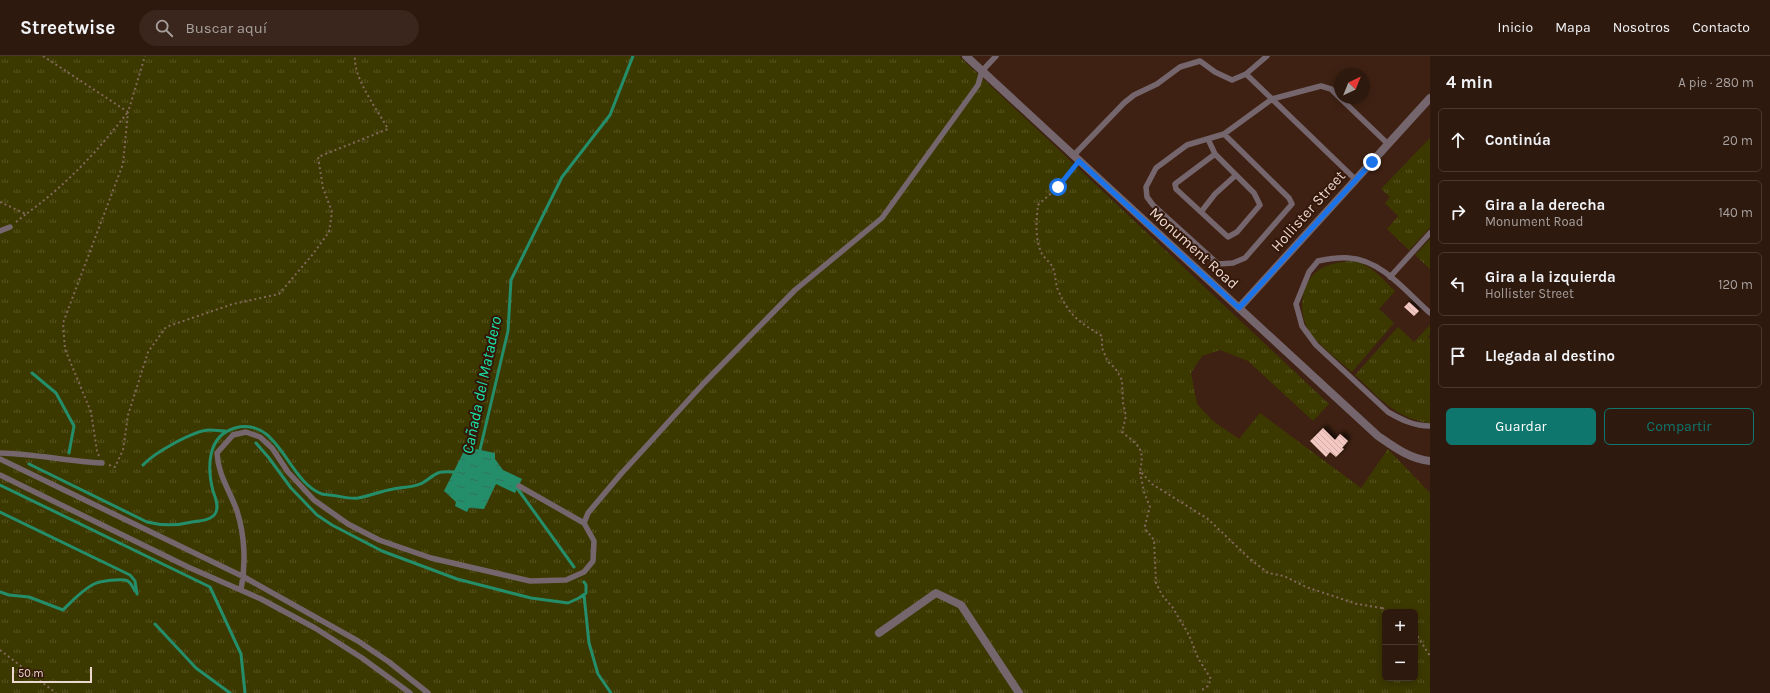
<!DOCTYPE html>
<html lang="es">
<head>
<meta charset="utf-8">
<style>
  :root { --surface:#2e190e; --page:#3a261c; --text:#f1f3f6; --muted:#a7a09e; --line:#49382e; --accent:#0f766e }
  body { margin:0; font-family:Karla,sans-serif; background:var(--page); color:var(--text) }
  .controls { position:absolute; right:12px; bottom:12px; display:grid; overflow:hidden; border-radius:6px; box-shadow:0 2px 10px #0003 }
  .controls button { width:36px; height:36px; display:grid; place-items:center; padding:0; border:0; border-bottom:1px solid var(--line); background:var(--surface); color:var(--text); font:20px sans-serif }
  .compass { position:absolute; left:1334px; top:12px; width:36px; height:36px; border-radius:50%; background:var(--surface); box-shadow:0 2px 10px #0003; rotate:43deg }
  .scale { position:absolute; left:12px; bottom:10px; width:80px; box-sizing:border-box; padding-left:4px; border:2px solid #ecd8cf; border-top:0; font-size:11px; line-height:14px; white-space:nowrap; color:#ecd8cf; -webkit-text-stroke:3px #331709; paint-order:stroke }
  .stop { position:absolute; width:12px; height:12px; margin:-9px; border:3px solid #1a73e8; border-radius:50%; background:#fff }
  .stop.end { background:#1a73e8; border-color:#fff; box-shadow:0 1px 4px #0008 }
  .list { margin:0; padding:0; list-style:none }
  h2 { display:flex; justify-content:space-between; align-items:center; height:52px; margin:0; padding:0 16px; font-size:17px }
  h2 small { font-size:13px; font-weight:400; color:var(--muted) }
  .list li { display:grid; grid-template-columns:26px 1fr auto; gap:12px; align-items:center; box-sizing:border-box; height:64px; margin:0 8px 8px; padding:0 8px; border:1px solid var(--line); border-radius:6px }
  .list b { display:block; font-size:15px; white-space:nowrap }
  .list p { margin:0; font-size:13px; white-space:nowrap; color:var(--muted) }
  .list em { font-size:13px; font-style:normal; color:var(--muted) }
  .actions { display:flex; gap:8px; padding:12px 16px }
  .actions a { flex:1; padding:9px 0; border:1px solid var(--accent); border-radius:6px; text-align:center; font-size:14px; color:var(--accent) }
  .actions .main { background:var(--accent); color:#fff }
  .icon { flex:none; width:22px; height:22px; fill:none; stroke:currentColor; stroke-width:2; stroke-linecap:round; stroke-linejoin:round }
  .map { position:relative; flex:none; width:1430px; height:637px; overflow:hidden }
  header { display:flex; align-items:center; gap:24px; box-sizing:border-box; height:56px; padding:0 20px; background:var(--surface); border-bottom:1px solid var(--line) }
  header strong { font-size:19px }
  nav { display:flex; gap:22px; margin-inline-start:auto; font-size:14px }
  .search { width:280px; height:36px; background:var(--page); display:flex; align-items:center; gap:10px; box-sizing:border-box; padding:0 14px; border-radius:22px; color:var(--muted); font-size:15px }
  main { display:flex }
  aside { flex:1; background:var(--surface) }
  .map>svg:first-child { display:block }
</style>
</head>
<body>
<header>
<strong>Streetwise</strong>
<div class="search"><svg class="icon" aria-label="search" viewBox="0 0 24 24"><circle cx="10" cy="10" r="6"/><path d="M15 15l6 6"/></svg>Buscar aquí</div>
<nav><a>Inicio</a><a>Mapa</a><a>Nosotros</a><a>Contacto</a></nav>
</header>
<main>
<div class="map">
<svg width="1430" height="637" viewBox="0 0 1430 637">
  <defs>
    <pattern id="grass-tufts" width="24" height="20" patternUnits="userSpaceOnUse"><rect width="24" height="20" fill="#3c3900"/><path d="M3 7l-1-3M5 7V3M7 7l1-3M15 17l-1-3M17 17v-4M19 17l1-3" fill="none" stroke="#585524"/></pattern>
    <pattern id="water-ripples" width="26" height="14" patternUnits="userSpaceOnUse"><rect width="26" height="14" fill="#248e6b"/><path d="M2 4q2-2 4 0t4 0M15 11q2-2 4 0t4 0" fill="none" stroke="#30735b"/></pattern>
    <pattern id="building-back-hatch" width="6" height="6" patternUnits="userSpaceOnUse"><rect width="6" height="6" fill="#f3c7c2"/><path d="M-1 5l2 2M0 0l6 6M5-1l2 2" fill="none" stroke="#d1aca8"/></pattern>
    <filter id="shadow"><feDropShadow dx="3.5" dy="-3.5" stdDeviation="2" flood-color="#0009"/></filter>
  </defs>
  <rect width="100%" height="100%" fill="#3e2112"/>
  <path fill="url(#grass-tufts)" fill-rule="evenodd" d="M0,0H959L1329,348L1313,365L1248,305L1220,294L1202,300L1191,317L1197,348L1213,365L1239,383L1260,357L1361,432L1388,393L1430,437V637H0ZM1385,556H1415V622H1385Z
    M1430,82V172L1409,194L1387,173L1398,160L1385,147L1390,141L1381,133Z
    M1430,183V213L1415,199Z
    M1351,205C1371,207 1381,222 1395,235L1379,253L1394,267L1352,316C1340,305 1314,286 1308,273C1298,256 1301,229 1316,216C1326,208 1339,206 1351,205Z
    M1430,269V278L1428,281L1430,283V367H1427C1393,360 1380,342 1355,319L1398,271L1414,286Z"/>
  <path fill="url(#water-ripples)" d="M466,391L495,397V403L503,414L522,423L515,437L496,428L484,453L469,452L467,456L455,450L456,446L444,435Z"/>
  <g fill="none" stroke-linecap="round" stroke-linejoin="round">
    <path stroke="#248e6b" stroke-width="3" d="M32,317L56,337L74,370L69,397
      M256,387L269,402L291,432L317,459L332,469L382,495L457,523L531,542L568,547L579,542L586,537V529L584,526
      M479,398L508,275L511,224L562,121L610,59L633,0
      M29,408L147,466C163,470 176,470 192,466C200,465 213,464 216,456C219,449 215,441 213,435C207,411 207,380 235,372C279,360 287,425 322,438C326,439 332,439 337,440C343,441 351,443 358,442C370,440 381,435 393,433C402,431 411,432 420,428C426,426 431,420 438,417C443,415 451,416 456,416
      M143,409C154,397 194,374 210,374C215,374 220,375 225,375
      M0,429L210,531L241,598L245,637
      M514,431L517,432L574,511
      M0,456L130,519L135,525L137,538
      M0,536L9,539L29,541L63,554C72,545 82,534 94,528C100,525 122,522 128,525C132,528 133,531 135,535
      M584,539L589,587L598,618L611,637
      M155,568L196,612L230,637"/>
  </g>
  <path fill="url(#building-back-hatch)" filter="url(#shadow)" d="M1409,246L1419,255L1414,260L1404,251Z
    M1323,372L1335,384L1340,378L1348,385L1342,392L1344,393L1336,401L1330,396L1326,401L1310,385Z"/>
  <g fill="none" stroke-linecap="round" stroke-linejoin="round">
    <path stroke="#81685b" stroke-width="2" stroke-dasharray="2 3" stroke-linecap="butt" d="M43,0L128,56L145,0
      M1073,111L1058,131L1038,149C1036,165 1035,184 1042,198C1045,202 1049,206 1052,210C1056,217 1055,227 1058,234C1070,261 1078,265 1102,280V292L1108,306L1115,312L1122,324L1123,347L1126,360L1122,376C1139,390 1145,392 1140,415L1152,428L1208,463L1250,503L1268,517L1284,520L1306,531L1357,548L1382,552
      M0,146L26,158C65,130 98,95 127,57
      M16,166L26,158
      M99,400L97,395L91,356L65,293L63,267L123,108L128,56
      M109,409L115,411L123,394L128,359L148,296L166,271L233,248L279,238L313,198L329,176L332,156L323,132L318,101L388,73C377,53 353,22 355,0
      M1140,416L1144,436L1150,451L1145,469L1146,474L1154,484L1156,527L1162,539L1173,552L1189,579L1198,602L1211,623L1208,630L1203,633V637
      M1382,552L1393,556
      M1415,576L1430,600
      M0,594L56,637"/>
    <path stroke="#75666d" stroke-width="5.5" d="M1246,18L1356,124
      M1340,42L1388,88
      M1224,78L1289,142L1292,148L1245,202L1233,207L1218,208L1153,149L1147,141L1146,131L1156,112L1187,89L1224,78L1272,43L1321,30L1331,33L1340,42
      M1208,83L1215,98L1175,128L1176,133L1228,181L1237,176L1260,149L1254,137L1215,98
      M1073,100L1124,47L1134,39L1157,28L1180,11L1200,5L1215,16L1232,24L1246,18L1267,0
      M1201,156L1215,138L1236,119
      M0,175L10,171
      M1390,221L1430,177
      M1430,257C1407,237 1382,204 1349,202C1339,201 1328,203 1318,205L1309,216L1296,248L1302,270L1316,289L1388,356C1402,364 1414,370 1430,370
      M0,397C34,398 68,405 102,407
      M0,403L244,521L358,585L389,606L428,637
      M0,419L188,511L261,543L315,572L362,602L410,637
      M519,430L584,467
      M241,534C246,509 245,480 237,455C230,435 218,419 217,397L233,379L246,376L260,381L272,392L288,416L314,444L348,468L379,484L431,502L530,525L566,524L584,516L593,505L594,485L584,467L588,457L620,419L704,327L795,234L882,162L978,29L982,15L996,0"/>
    <path stroke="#75666d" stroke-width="8" d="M966,0L1239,252
      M879,577L936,537L961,549L1019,637"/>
    <path stroke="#75666d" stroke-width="8" d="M1430,42L1239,252L1378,380C1394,391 1410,403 1430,405"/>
  </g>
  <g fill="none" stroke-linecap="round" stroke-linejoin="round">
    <path stroke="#1a73e8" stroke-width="5" d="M1058,131L1079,105L1239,252L1372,106"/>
  </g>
  <g text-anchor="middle" stroke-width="4" stroke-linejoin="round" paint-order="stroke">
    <g font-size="15" fill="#ecd8cf" stroke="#331709">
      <text transform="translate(1308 155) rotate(-48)" y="5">Hollister Street</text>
      <text transform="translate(1194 192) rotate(42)" y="5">Monument Road</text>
    </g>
    <g font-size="16" font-style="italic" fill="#19e3a9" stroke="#331709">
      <text transform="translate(481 329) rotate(-78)" y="6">Cañada del Matadero</text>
    </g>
  </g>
</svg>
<div class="controls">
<button>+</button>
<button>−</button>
</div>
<svg class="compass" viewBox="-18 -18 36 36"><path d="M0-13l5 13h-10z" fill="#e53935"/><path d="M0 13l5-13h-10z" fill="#a7a09e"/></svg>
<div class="scale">50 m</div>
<div class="stop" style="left:1058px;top:131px"></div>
<div class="stop end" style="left:1372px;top:106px"></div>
</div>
<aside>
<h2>4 min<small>A pie · 280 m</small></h2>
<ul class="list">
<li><svg class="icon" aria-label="ahead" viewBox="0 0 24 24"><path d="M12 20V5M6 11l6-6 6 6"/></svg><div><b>Continúa</b></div><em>20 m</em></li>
<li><svg class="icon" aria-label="right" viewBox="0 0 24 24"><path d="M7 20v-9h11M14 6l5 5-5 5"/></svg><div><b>Gira a la derecha</b><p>Monument Road</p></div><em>140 m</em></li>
<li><svg class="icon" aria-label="left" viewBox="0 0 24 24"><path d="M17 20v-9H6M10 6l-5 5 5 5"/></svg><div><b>Gira a la izquierda</b><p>Hollister Street</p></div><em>120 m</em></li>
<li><svg class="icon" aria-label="arrive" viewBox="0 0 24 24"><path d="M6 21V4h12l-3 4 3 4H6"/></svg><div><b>Llegada al destino</b></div></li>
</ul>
<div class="actions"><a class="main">Guardar</a><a>Compartir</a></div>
</aside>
</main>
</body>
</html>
